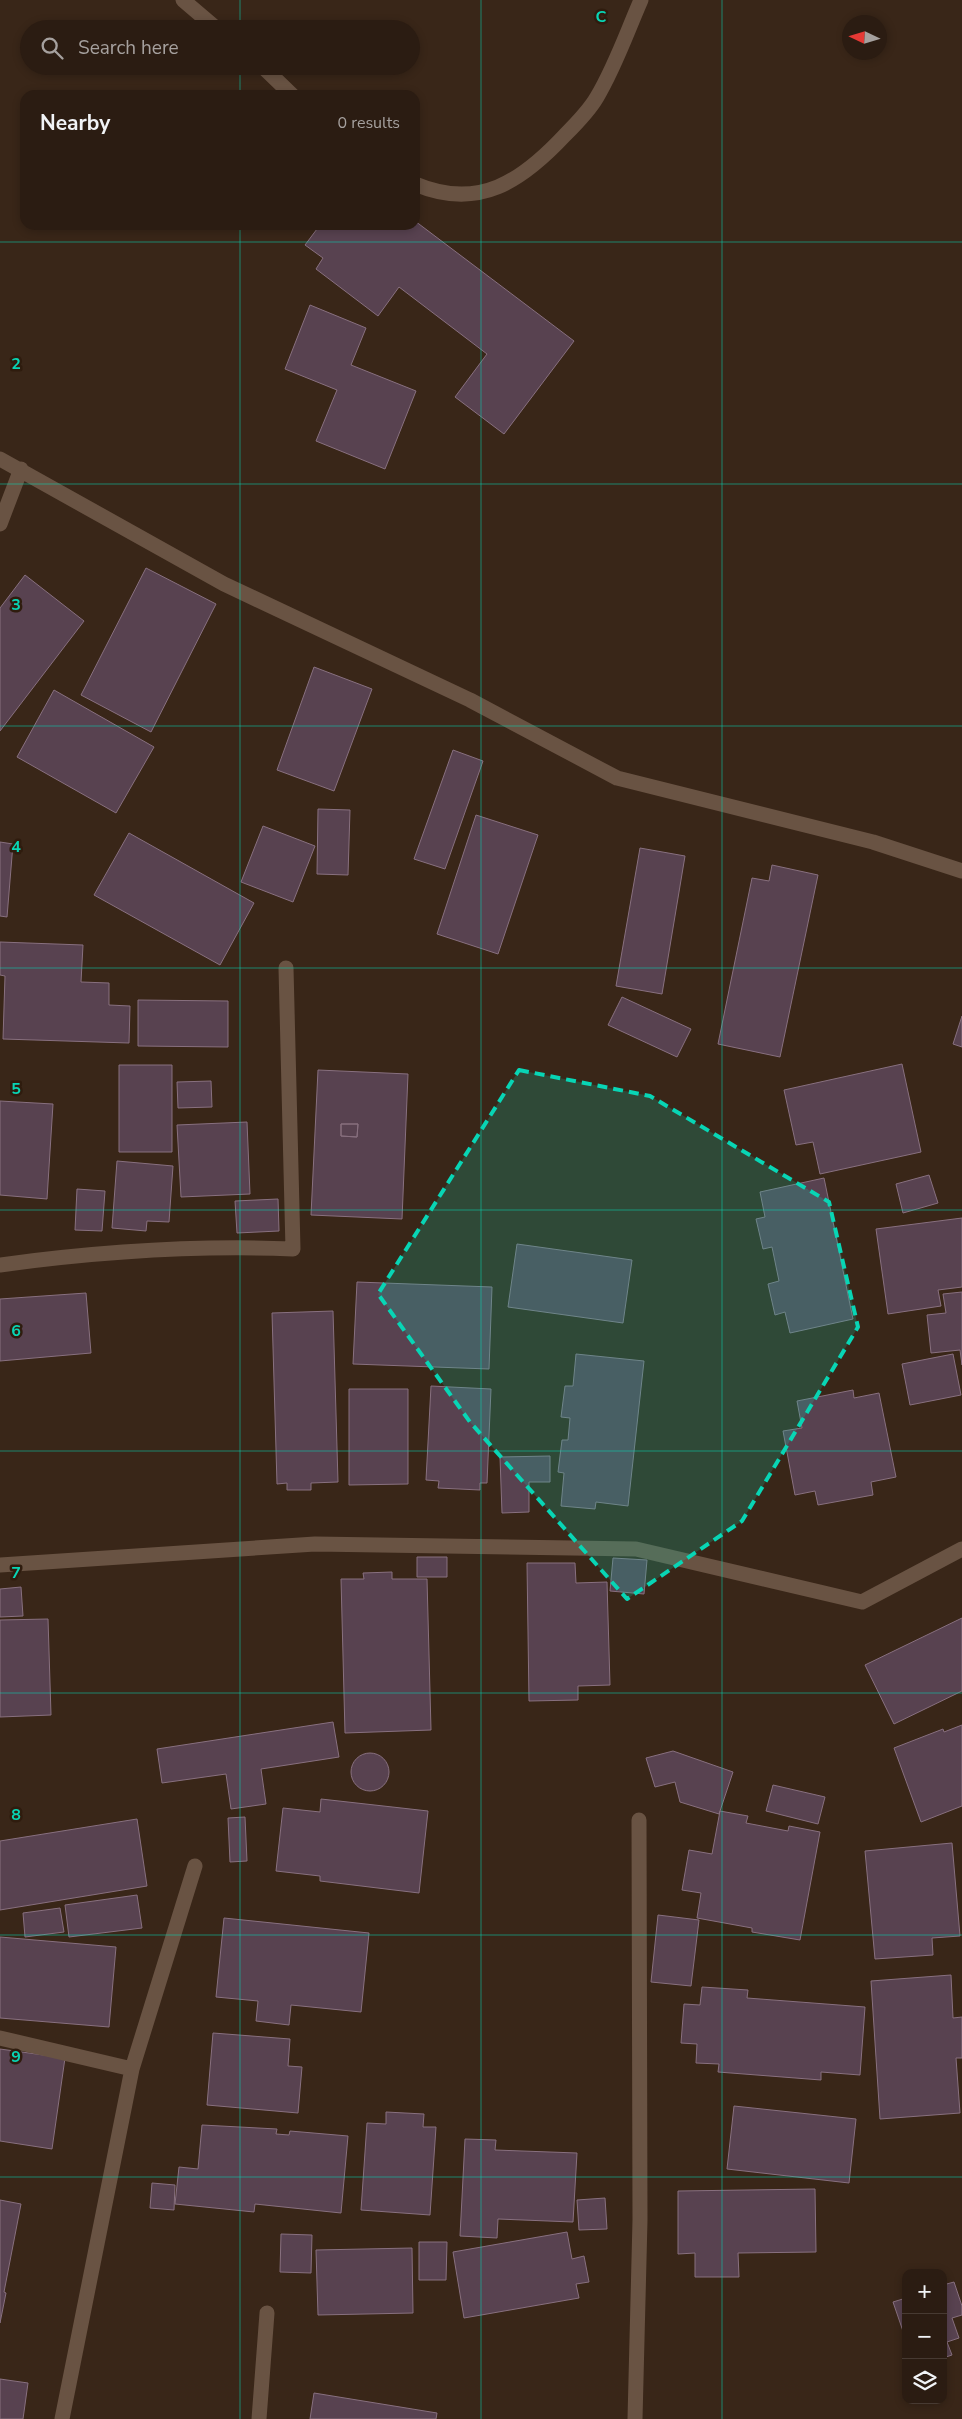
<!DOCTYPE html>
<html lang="en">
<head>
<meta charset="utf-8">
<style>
  :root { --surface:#2b1c12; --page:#372920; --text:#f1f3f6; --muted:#a6a19f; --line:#473a32 }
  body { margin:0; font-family:"Nunito Sans",sans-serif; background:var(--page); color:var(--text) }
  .controls { position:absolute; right:15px; bottom:15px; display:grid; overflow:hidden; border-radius:10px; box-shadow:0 2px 8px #0003 }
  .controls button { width:45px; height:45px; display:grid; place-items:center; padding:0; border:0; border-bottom:1px solid var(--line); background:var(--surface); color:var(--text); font:25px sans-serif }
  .compass { position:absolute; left:842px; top:15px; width:45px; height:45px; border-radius:50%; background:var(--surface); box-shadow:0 2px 8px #0003; rotate:274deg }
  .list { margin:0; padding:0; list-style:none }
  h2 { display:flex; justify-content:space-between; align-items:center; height:65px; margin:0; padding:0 20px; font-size:21px }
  h2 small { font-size:16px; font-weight:400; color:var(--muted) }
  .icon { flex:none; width:28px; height:28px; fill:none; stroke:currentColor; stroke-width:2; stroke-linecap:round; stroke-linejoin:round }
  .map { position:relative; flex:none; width:962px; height:2419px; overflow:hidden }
  .search { position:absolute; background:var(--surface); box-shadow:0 2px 8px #0003; left:20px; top:20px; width:400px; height:55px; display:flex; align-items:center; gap:12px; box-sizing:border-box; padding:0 18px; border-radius:28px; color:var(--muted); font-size:19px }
  .panel { position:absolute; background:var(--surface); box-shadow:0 2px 8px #0003; left:20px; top:90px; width:400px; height:140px; border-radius:15px }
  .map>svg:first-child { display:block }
</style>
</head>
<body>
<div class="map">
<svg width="962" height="2419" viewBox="0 0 962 2419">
  <rect width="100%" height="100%" fill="#392618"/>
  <path fill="#584250" stroke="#88707f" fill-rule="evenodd" d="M415,221L574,341L504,434L455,397L487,354L399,287L378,316L316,269L323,258L305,245L320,225H415Z
    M310,305L366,328L351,365L416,391L385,469L316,441L337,390L285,369Z
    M146,568L216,604L151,732L81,695Z
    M25,575L84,621L0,731V608Z
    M314,667L372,689L334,791L277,770Z
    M54,690L154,747L116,813L17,757Z
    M453,750L483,761L445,869L414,859Z
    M318,809L350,810L348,875L317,874Z
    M476,815L538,835L498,954L437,934Z
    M263,826L315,846L293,902L241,882Z
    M129,833L254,903L220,965L94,895Z
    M0,842L13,844L7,917L0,916Z
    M640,848L685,856L662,994L616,986Z
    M772,865L818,875L780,1057L718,1044L752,878L769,881Z
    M0,942L83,945L81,982L109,983V1005L130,1006L129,1043L3,1039L5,976L0,975Z
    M622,997L691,1029L677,1057L608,1025Z
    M138,1000L228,1001V1047L138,1046Z
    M962,1016V1047L953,1044Z
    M902,1064L921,1152L820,1174L813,1142L796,1145L784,1090Z
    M119,1065H172V1152H119Z
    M318,1070L408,1074L402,1219L311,1215ZM341,1124H358L357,1137L341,1136Z
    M211,1081L212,1107L178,1108L177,1082Z
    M0,1101L53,1104L47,1199L0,1195Z
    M247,1122L250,1194L181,1197L177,1125Z
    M341,1124H358L357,1137L341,1136Z
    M117,1161L173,1166L169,1222L147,1221L146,1231L112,1228Z
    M929,1175L938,1203L903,1213L896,1184Z
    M824,1178L853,1319L790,1333L785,1312L775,1315L768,1284L779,1281L772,1247L763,1249L756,1219L765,1217L760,1192Z
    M77,1189L105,1191L102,1231L75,1230Z
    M278,1199L279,1231L237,1233L235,1201Z
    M962,1218V1287L938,1290L941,1306L888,1314L876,1229Z
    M517,1244L632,1260L623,1323L508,1307Z
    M357,1282L492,1287L489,1369L353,1364Z
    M962,1292V1365L960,1350L931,1353L927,1315L946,1313L943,1294Z
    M86,1293L91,1353L0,1361V1299Z
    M333,1311L338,1482L311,1483V1490H287V1483L277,1484L272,1313Z
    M576,1354L644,1361L628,1506L596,1502L595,1509L561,1506L564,1473L558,1472L562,1440H568L570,1418L561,1417L565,1386H573Z
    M953,1354L961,1395L910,1405L902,1364Z
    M431,1386L491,1389L487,1483H480V1490L438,1488L439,1481L426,1480Z
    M349,1389H408V1484L349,1485Z
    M853,1390L854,1398L879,1393L896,1477L871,1482L873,1495L818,1505L815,1491L795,1495L783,1431L802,1428L797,1401Z
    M550,1456V1482H529V1512L502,1513L500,1457Z
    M417,1557H447V1577H417Z
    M613,1558L647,1560L644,1594L610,1591Z
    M527,1563H575L576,1583L607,1582L610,1685L578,1686V1700L529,1701Z
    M392,1572V1579H427L431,1730L345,1733L341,1579H364L363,1573Z
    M21,1587L23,1616L0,1617V1589Z
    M962,1618V1691L894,1724L865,1665Z
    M48,1619L51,1715L0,1717V1620Z
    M333,1722L339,1757L261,1769L266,1804L231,1809L226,1774L162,1783L157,1749Z
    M962,1725V1806L921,1822L894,1748L943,1729L944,1732Z
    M673,1751L733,1772L719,1814L680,1802L675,1782L655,1787L646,1758Z
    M351 1772a19 19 0 1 1 38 0a19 19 0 1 1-38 0Z
    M773,1785L825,1797L818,1824L766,1811Z
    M321,1799L428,1811L419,1893L320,1881V1876L276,1871L283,1808L320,1812Z
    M720,1811L748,1816L746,1823L788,1831L789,1826L820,1832L800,1940L752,1932V1928L697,1918L701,1893L682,1890L689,1850L712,1854Z
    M245,1817L247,1861L230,1862L228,1818Z
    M137,1819L147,1886L0,1910V1841Z
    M952,1843L960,1936L932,1938L933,1955L875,1959L865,1851Z
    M137,1895L142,1928L69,1937L65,1905Z
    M60,1908L64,1932L25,1937L23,1913Z
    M658,1915L699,1920L691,1986L651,1982Z
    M224,1918L369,1933L361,2012L291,2005L289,2025L256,2021L258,2001L216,1997Z
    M0,1937L116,1947L109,2027L0,2018Z
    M951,1975L953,2018L962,2017V2058H956L960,2113L880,2119L871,1981Z
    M702,1987L748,1990L747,1998L865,2007L860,2075L821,2072V2080L718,2072L719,2064L696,2063L697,2044L681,2043L684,2004L700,2005Z
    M213,2033L290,2039L288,2066L302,2067L298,2113L207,2105Z
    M0,2049L65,2058L52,2149L0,2141Z
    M734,2106L856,2119L849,2183L727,2169Z
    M386,2112L424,2114L423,2127H436L430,2215L361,2210L367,2123L386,2124Z
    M202,2125L277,2129L276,2134L289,2135L290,2131L348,2136L341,2213L255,2204L254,2212L175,2204L179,2167L198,2169Z
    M465,2139L496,2140L495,2150L577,2153L573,2222L498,2219L497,2238L460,2236Z
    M152,2183L175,2185L174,2210L150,2208Z
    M815,2189L816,2252L738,2253L739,2277H695V2253L678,2254V2191Z
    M605,2198L607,2229L579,2230L577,2200Z
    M0,2200L21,2204L4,2292L6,2293L0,2323Z
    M567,2232L572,2259L584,2256L589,2282L576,2284L579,2298L464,2318L453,2252Z
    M281,2234L312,2235L311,2273L280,2272Z
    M419,2242H447L446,2280H419Z
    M412,2248L413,2313L318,2315L316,2250Z
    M954,2282L962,2306V2315L952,2318L959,2338L947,2342L952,2355L943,2358V2285Z
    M906,2298V2340L893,2302Z
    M0,2379L28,2383L23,2419H0Z
    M314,2393L437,2413L436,2419H310Z"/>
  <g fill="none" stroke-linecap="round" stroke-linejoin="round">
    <path stroke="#695343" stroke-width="15" d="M183,0L217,29
      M262,66L292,95
      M415,184C479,211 522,181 565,135C576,124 589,111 597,97C615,67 627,32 641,0
      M0,459L224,584L470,700L617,778L873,842L962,871
      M0,524L21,469
      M0,1265C96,1252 196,1245 293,1249L286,968
      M0,1565L315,1544L636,1549L862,1602L962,1549
      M0,2038L132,2069
      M62,2419L132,2069L195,1866
      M259,2419L267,2313
      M635,2419L640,2220L639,1820"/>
  </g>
  <path fill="#08d5b5" fill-opacity="0.2" stroke="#08d5b5" stroke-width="4" stroke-dasharray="10 6" stroke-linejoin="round" d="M519,1070L650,1096L829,1202L858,1327L742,1521L627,1599L470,1422L378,1294Z"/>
  <path fill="none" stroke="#08d5b5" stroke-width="1" stroke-opacity="0.55" d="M240,0V29M481,0V2419M722,0V2419M240,66V95M240,225V2419M0,242H962M0,484H962M0,726H962M0,968H962M0,1210H962M0,1451H962M0,1693H962M0,1935H962M0,2177H962"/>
  <g font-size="16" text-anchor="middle" font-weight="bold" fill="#08d5b5" stroke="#2f1c0e" stroke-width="5" stroke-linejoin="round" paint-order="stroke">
    <text x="601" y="22">C</text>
    <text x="16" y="369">2</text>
    <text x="16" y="610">3</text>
    <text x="16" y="852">4</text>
    <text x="16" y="1094">5</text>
    <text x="16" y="1336">6</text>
    <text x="16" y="1578">7</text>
    <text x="16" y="1820">8</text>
    <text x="16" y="2062">9</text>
  </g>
</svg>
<div class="controls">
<button>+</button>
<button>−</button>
<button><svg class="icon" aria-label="layers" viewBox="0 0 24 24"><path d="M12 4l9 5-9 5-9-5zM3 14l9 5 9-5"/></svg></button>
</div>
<svg class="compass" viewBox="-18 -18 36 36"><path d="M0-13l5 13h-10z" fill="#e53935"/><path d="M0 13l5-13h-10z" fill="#a6a19f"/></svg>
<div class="search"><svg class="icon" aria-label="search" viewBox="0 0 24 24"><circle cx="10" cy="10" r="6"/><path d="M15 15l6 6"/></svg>Search here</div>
<section class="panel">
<h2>Nearby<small>0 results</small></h2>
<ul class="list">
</ul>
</section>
</div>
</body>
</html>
